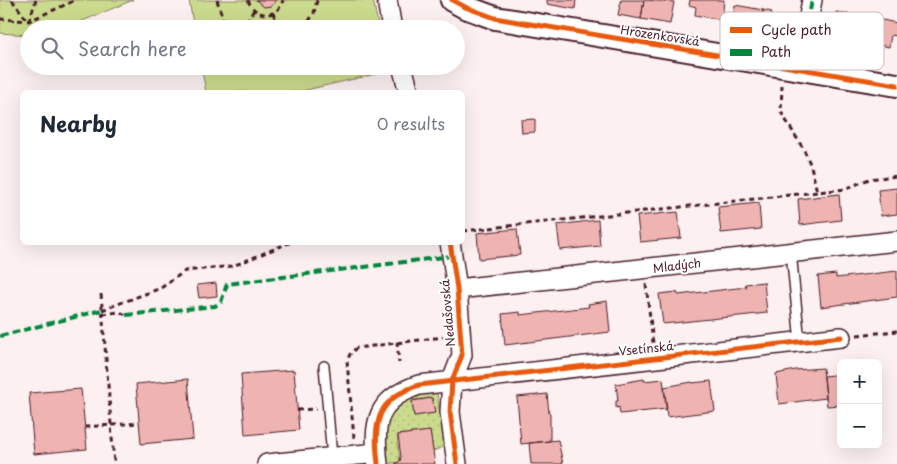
<!DOCTYPE html>
<html lang="en">
<head>
<meta charset="utf-8">
<style>
  :root { --surface:#fff; --page:#f2f2f3; --text:#1f2937; --muted:#747a83; --line:#e0e1e3 }
  body { margin:0; font-family:"Playpen Sans",sans-serif; background:var(--page); color:var(--text) }
  .controls { position:absolute; right:15px; bottom:15px; display:grid; overflow:hidden; border-radius:8px; box-shadow:0 5px 20px #0002 }
  .controls button { width:45px; height:45px; display:grid; place-items:center; padding:0; border:0; border-bottom:1px solid var(--line); background:var(--surface); color:var(--text); font:25px sans-serif }
  .list { margin:0; padding:0; list-style:none }
  h2 { display:flex; justify-content:space-between; align-items:center; height:65px; margin:0; padding:0 20px; font-size:21px }
  h2 small { font-size:16px; font-weight:400; color:var(--muted) }
  .icon { flex:none; width:28px; height:28px; fill:none; stroke:currentColor; stroke-width:2; stroke-linecap:round; stroke-linejoin:round }
  .map { position:relative; flex:none; width:897px; height:464px; overflow:hidden }
  .search { position:absolute; background:var(--surface); box-shadow:0 5px 20px #0002; left:20px; top:20px; width:445px; height:55px; display:flex; align-items:center; gap:12px; box-sizing:border-box; padding:0 18px; border-radius:28px; color:var(--muted); font-size:19px }
  .panel { position:absolute; background:var(--surface); box-shadow:0 5px 20px #0002; left:20px; top:90px; width:445px; height:155px; border-radius:8px }
  .map>svg:first-child { display:block }
</style>
</head>
<body>
<div class="map">
<svg width="897" height="464" viewBox="0 0 897 464">
  <defs>
    <pattern id="grass-dots" width="8" height="8" patternUnits="userSpaceOnUse" patternTransform="scale(1.25)"><rect width="8" height="8" fill="#cbdb8e"/><path d="M2 2h.1M6 6h.1" fill="none" stroke="#b0bc7b" stroke-width="1.8" stroke-linecap="round"/></pattern>
  </defs>
  <rect width="100%" height="100%" fill="#fcf0f0"/>
  <filter id="ink" filterUnits="userSpaceOnUse"><feTurbulence type="fractalNoise" baseFrequency=".02" numOctaves="2"/><feDisplacementMap in="SourceGraphic" scale="10" xChannelSelector="R" yChannelSelector="G"/><feConvolveMatrix kernelMatrix="1 2 1 2 8 2 1 2 1" color-interpolation-filters="sRGB"/></filter>
  <g filter="url(#ink)">
    <path fill="url(#grass-dots)" stroke="#8a7d5c" fill-rule="evenodd" d="M435,392L437,393L444,441L441,448L433,451L430,431L397,435L400,462L386,464C383,438 384,411 411,398C418,394 428,394 435,392ZM432,398L434,413L414,416L412,400Z"/>
    <path fill="#cbdb8e" stroke="#8a7d5c" d="M0,0H133L63,29H29V35L0,33Z
      M189,0H373L379,29H194Z
      M201,66H388L389,71L297,92H206Z"/>
    <path fill="#efb3b2" stroke="#4a1f2b" d="M256,0H276L272,6L264,7Z
      M547,0H576L575,9L547,4Z
      M621,0H644L641,19L618,15Z
      M644,0L674,2L670,24L641,19Z
      M690,0H724L722,20L695,15L696,7L689,5Z
      M735,5L763,10L759,37L731,33Z
      M763,10L772,12L771,17L790,20L786,42L759,37Z
      M836,12L867,17L863,42L837,38L839,25L834,24Z
      M867,17L897,23V36L891,35L889,47L863,42Z
      M535,119V132L522,133L521,120Z
      M897,188V214L881,216L878,190Z
      M839,194L841,220L800,225L798,199Z
      M759,203L761,229L721,233L718,207Z
      M678,212L681,238L640,242L637,216Z
      M598,220L600,246L560,250L557,225Z
      M517,229L520,255L479,259L477,233Z
      M897,271V297L821,307L818,276L836,274V278Z
      M764,282L767,313L663,324L659,294L677,292L678,295L746,287L745,284Z
      M216,283L217,296L199,298L197,285Z
      M607,301L610,332L505,345L502,314L520,312V315L589,307L588,304Z
      M823,368L826,398L779,404L776,374L795,370Z
      M294,370L299,430L245,435L241,374Z
      M841,374V405L827,406L824,376Z
      M188,379L193,439L141,444L136,384Z
      M644,379V381L663,379L667,409L620,414L619,407L616,408V401H618L616,384Z
      M711,381L715,411L667,417L664,387L692,382V383Z
      M81,389L87,449L34,454L29,393Z
      M547,394L549,413H550V441L521,444L517,397Z
      M432,398L435,413L414,416L412,401Z
      M430,431L435,464H395L400,461L401,457L398,435Z
      M558,440L563,464H531L529,443Z"/>
    <g fill="none" stroke-linecap="round" stroke-linejoin="round">
      <defs>
        <path id="service" d="M791,252L800,342
          M324,366L332,457"/>
        <path id="minor" d="M387,0L392,29
          M402,66L409,92
          M799,69L812,0
          M450,242L457,289L462,355L452,381L450,412L457,464
          M457,289L897,241
          M267,464L377,453
          M378,464C373,423 376,399 419,385L841,337"/>
        <path id="tertiary" d="M452,0L465,7L495,18L897,85"/>
      </defs>
      <use href="#service" stroke="#4a1f2b" stroke-width="12"/>
      <use href="#minor" stroke="#4a1f2b" stroke-width="22"/>
      <use href="#tertiary" stroke="#4a1f2b" stroke-width="26"/>
      <path stroke="#4a1f2b" stroke-width="3" stroke-dasharray="5 4" stroke-linecap="butt" d="M12,0L28,21
        M217,0L223,19L230,29
        M248,0C254,18 278,20 283,0
        M273,13L280,29
        M0,19L29,21L76,0
        M29,21L36,0
        M241,29L254,10
        M304,29L314,13L317,0
        M782,85L781,112L804,150L811,166L817,192
        M463,231L845,189L869,179L897,176
        M646,284L653,343
        M101,294L114,463
        M102,310L161,288L185,271L233,266L291,242
        M103,314L119,312L126,315
        M857,335L897,331
        M397,342L399,363
        M297,410L316,409
        M85,427L139,423
        M354,438L347,361L351,352L357,348L443,337"/>
      <use href="#service" stroke="#fff" stroke-width="9"/>
      <use href="#minor" stroke="#fff" stroke-width="19"/>
      <use href="#tertiary" stroke="#fff" stroke-width="22"/>
      <path stroke="#00873e" stroke-width="4" stroke-dasharray="8 4" stroke-linecap="butt" d="M799,69L812,0
        M126,315L215,306L221,302L227,284L452,256
        M0,336L102,310"/>
      <defs>
        <path id="cycleway" d="M452,0L465,7L495,18L897,85
          M450,242L457,289L462,355L452,381L450,412L457,464
          M378,464C373,423 376,399 419,385L841,337"/>
      </defs>
      <use href="#cycleway" stroke="#fff" stroke-width="8"/>
      <use href="#cycleway" stroke="#e8590c" stroke-width="5"/>
    </g>
  </g>
  <g text-anchor="middle" stroke-width="4" stroke-linejoin="round" paint-order="stroke">
    <g font-size="12" fill="#4a1f2b" stroke="#fff">
      <text transform="translate(660 36) rotate(9)" y="4">Hrozenkovská</text>
      <text transform="translate(677 266) rotate(-7)" y="4">Mladých</text>
      <text transform="translate(448 313) rotate(-95)" y="4">Nedašovská</text>
      <text transform="translate(646 349) rotate(-6)" y="4">Vsetínská</text>
    </g>
  </g>
  <rect x="720" y="12" width="164" height="58" rx="8" fill="#fff" stroke="#c9bcbf" stroke-width="1"/>
  <rect x="730" y="27" width="22" height="6" fill="#e8590c"/>
  <rect x="730" y="49" width="22" height="7" fill="#00873e"/>
  <g font-size="14" fill="#4a1f2b">
    <text x="761" y="35">Cycle path</text>
    <text x="761" y="57">Path</text>
  </g>
</svg>
<div class="controls">
<button>+</button>
<button>−</button>
</div>
<div class="search"><svg class="icon" aria-label="search" viewBox="0 0 24 24"><circle cx="10" cy="10" r="6"/><path d="M15 15l6 6"/></svg>Search here</div>
<section class="panel">
<h2>Nearby<small>0 results</small></h2>
<ul class="list">
</ul>
</section>
</div>
</body>
</html>
